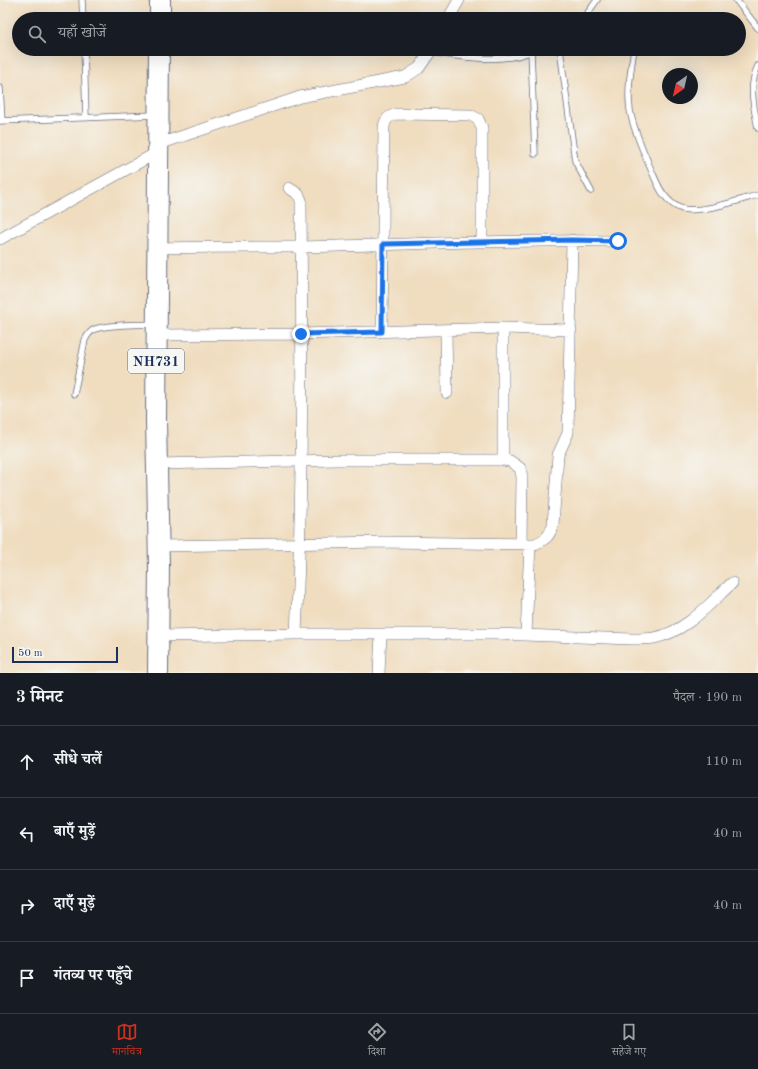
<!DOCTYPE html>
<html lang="hi">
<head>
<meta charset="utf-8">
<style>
  :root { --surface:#171b24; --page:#20242c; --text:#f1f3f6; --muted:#9ea1a6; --line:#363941; --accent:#c8321e }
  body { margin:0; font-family:"Old Standard TT","Noto Serif Devanagari",serif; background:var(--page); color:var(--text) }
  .compass { position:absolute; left:662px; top:68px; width:36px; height:36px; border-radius:50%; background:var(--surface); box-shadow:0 4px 16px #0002; rotate:214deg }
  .scale { position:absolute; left:12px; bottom:10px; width:106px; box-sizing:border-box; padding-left:4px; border:2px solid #1b2f5e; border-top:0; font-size:11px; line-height:14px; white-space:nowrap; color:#1b2f5e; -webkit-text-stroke:3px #f6f6f2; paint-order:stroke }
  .stop { position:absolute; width:12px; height:12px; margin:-9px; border:3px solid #1a73e8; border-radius:50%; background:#fff }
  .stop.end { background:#1a73e8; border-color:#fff; box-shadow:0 1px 4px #0008 }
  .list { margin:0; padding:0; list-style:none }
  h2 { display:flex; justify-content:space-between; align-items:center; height:52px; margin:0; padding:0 16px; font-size:17px }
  h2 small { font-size:13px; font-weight:400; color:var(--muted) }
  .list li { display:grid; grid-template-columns:26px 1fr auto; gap:12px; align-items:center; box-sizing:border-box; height:72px; padding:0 16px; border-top:1px solid var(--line) }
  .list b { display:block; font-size:15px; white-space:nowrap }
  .list em { font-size:13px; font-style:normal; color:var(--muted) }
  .icon { flex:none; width:22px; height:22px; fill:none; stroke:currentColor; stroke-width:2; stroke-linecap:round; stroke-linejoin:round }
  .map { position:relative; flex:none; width:758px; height:673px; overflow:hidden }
  .search { position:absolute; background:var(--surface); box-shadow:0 4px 16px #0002; left:12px; right:12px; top:12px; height:44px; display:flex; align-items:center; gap:10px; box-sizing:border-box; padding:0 14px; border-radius:22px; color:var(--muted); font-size:15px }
  .sheet { height:340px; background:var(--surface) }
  nav { display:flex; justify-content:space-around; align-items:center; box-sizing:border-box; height:56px; border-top:1px solid var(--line); background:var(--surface); font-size:11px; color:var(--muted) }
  nav a { display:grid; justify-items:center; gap:2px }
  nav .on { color:var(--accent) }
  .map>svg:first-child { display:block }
</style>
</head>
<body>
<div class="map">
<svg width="758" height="673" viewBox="0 0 758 673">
  <rect width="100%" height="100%" fill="#f6f6f2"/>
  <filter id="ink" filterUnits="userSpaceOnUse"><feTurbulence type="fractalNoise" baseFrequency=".025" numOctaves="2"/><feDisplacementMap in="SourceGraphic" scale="8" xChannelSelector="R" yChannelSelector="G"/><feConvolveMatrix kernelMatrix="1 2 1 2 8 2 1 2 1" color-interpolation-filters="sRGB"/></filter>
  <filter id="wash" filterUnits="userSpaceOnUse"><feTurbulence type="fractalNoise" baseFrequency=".012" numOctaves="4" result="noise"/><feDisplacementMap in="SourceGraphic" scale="16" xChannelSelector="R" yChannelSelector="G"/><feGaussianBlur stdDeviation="0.9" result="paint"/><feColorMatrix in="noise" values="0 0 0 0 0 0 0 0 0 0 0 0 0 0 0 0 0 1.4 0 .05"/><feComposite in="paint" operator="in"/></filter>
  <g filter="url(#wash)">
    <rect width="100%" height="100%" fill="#f0ddbf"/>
  </g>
  <g filter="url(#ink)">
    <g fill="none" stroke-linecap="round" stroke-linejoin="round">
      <defs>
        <path id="lane" d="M82,0L83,19
          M736,0L758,28
          M582,19L587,14L597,0
          M84,49L86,118
          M560,49L575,161L591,191
          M634,49C631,69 627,90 630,110C633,129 642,147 649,165C654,175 657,186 664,195C668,200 674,206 680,208C696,215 740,200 758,195
          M531,51L535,154
          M430,52C457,56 484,61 511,57C520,56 529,52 538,49
          M758,66C748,86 754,108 758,128
          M0,88L2,121
          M0,121L155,115
          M74,394L85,340C87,336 90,331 95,329C110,324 137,325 153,324"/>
        <path id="street" d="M448,19L459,0
          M159,144L300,97L405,77L419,68L432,49
          M289,188L298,194L301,200C302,345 303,490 296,634
          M0,239L158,152
          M158,248C205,247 253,247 300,247C406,245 512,239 618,241
          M503,328V460
          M446,330L447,393
          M382,332L384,127C385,119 388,117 396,114L470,115L478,119L482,128V242
          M157,335L301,334L503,328L571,330
          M157,464L338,460H503L510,461L520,468L522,477L521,544
          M159,546L383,542L535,544C546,539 549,537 553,525L558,455L568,433L572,240
          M526,635L530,544
          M158,636L296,634H496L632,639C639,639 647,639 654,638C686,632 709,604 732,583
          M379,673L381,634"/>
        <path id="highway" d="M160,19V0
          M158,673L159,566L156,420L159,49"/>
      </defs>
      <use href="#lane" stroke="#666c80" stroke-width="7"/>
      <use href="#street" stroke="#666c80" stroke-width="12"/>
      <use href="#highway" stroke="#666c80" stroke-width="22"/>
      <use href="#lane" stroke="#fff" stroke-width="5.5"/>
      <use href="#street" stroke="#fff" stroke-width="11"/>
      <use href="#highway" stroke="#fff" stroke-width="20"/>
    </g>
  </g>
  <g fill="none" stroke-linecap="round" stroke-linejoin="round" filter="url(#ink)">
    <path stroke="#1a73e8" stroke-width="5" d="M301,334L382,332L383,244L572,240L618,241"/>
  </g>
  <g text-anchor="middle" stroke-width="3" stroke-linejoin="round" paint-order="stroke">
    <rect fill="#f6f6f2" stroke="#5d6b8a" stroke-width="1" x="128" y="349" width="56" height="24" rx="3"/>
    <g font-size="14" font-weight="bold" fill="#1b2f5e">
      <text x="156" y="366">NH731</text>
    </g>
  </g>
</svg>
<svg class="compass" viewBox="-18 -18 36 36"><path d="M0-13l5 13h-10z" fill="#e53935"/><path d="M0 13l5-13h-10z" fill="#9ea1a6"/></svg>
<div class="scale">50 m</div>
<div class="stop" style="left:618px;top:241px"></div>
<div class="stop end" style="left:301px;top:334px"></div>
<div class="search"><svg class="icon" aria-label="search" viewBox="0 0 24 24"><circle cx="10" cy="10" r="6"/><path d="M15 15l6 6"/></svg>यहाँ खोजें</div>
</div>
<section class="sheet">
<h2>3 मिनट<small>पैदल · 190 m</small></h2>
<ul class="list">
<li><svg class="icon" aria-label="ahead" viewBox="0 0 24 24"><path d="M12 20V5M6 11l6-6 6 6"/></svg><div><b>सीधे चलें</b></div><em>110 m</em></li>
<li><svg class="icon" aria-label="left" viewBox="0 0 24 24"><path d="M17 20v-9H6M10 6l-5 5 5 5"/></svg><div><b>बाएँ मुड़ें</b></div><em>40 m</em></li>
<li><svg class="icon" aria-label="right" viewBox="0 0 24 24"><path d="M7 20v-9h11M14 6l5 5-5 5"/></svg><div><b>दाएँ मुड़ें</b></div><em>40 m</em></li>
<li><svg class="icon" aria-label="arrive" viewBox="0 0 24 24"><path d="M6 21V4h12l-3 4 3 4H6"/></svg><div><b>गंतव्य पर पहुँचे</b></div></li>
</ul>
</section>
<nav>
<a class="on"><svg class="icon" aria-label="map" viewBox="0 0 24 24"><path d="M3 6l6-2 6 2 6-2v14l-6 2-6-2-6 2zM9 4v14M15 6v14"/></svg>मानचित्र</a>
<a><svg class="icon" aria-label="directions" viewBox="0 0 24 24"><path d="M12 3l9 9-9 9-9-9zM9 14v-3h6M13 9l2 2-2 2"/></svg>दिशा</a>
<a><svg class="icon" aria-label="saved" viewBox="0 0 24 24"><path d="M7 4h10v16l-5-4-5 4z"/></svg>सहेजे गए</a>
</nav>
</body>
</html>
